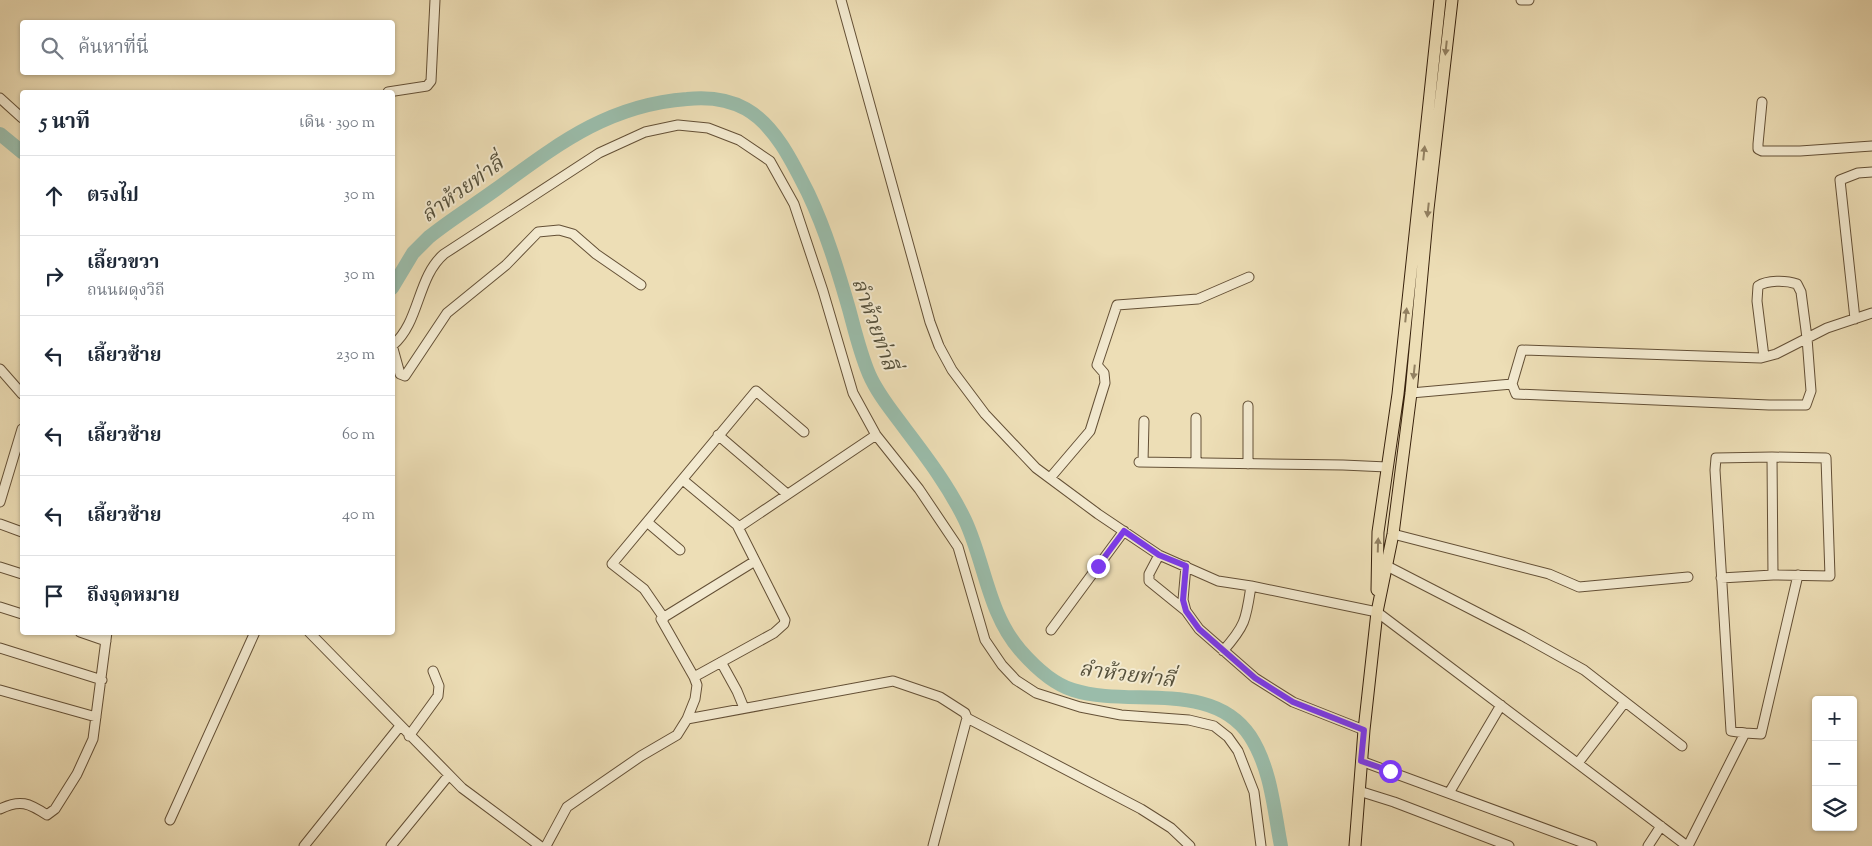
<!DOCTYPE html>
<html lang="th">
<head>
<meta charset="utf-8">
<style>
  :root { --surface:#fff; --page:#f2f2f3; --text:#1f2937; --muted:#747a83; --line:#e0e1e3 }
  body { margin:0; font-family:"Sorts Mill Goudy","Noto Serif Thai",serif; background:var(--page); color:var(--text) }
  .controls { position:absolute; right:15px; bottom:15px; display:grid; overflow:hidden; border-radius:5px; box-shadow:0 1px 4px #0004 }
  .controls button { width:45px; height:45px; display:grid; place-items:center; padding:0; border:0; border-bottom:1px solid var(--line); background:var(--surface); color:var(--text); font:25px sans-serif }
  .stop { position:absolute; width:15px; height:15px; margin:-11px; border:4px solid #7c3aed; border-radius:50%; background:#fff }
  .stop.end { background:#7c3aed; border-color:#fff; box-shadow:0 1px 5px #0008 }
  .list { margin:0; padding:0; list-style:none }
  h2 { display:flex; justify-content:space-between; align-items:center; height:65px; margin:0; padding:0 20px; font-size:21px }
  h2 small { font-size:16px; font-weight:400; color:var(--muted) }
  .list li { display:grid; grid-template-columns:32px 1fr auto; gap:15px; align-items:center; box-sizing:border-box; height:80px; padding:0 20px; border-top:1px solid var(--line) }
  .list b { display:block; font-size:19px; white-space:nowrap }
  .list p { margin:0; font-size:16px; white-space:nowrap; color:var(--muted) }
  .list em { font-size:16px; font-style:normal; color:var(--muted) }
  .icon { flex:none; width:28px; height:28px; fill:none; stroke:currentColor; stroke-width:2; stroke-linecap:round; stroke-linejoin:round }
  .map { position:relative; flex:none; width:1872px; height:846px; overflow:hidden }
  .search { position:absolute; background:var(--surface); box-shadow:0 1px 4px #0004; left:20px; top:20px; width:375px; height:55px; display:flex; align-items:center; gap:12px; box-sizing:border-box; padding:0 18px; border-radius:5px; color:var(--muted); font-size:19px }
  .panel { position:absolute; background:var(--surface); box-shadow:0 1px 4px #0004; left:20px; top:90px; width:375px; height:545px; border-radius:5px }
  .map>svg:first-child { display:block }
</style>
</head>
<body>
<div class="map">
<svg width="1872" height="846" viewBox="0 0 1872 846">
  <rect width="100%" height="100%" fill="#eddeb6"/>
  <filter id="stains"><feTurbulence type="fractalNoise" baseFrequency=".004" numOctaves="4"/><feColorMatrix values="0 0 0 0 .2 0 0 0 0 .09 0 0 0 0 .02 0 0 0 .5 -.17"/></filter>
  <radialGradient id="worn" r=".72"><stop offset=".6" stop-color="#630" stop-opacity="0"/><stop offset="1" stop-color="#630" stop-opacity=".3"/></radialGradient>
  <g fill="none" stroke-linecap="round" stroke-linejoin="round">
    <path stroke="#9abcaa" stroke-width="14" d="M0,134L22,152
      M392,288L413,253L429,237C450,220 473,206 495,190C557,145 607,105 687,99C706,97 728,99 746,109C776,126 794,165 809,195C826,231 838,271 849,309C855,331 860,353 869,374C878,395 893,412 906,430C928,459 949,487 965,520C985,563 988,613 1020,650C1034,666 1053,684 1073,690C1129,708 1212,679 1250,736C1271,768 1274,810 1281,846"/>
    <defs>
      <path id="minor" d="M841,0L930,322L939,346L952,370L985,414L1036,468L1098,514L1159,555L1218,581L1251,586L1377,612L1687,846
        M1521,0H1529
        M388,92L427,86L431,81L435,0
        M0,98L22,118
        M1762,102L1758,144V149L1762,151H1800L1872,146
        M1855,319L1840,180L1858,173L1872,172
        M392,345L400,374L405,376L447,313L506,265L538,232L559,230L573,234L596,254L641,285
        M393,345C420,322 417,277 444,254L599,153L645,132L678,125L708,128L739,140L770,161L794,204L823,291L853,393L876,435L919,489L958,547L985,640L1002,665L1016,680L1036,693L1080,707L1121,715L1189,720L1214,726L1228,737L1238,751L1254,792L1261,846
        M0,369L22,394
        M1512,384L1522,350L1761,358L1776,354L1827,328L1872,313
        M1411,393L1512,384L1516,394L1769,405H1806L1811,391L1807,338L1801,292L1797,284C1786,280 1767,280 1758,286L1757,301L1764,357
        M1196,418V463
        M718,435L787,494
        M1772,457L1773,575
        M1139,462L1343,465L1387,467
        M1143,462L1144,421
        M1248,464V406
        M1050,478L1090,431L1105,383L1104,373L1097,365L1117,305L1198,299L1249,277
        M683,480L737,525L785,620L784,624L774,633L694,677
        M0,502L22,429
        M647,522L680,550
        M0,524L22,532
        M739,527L876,435
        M1393,534L1549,574L1579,587L1688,577
        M1159,555L1149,574V581L1186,611
        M1186,566L1183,600L1186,611L1199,629L1255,678L1293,702L1364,730
        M1387,566L1523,636L1584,670L1682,746
        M0,567L22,574
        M1721,578L1773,575L1830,576L1826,458L1772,457L1716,458L1715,470L1731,731L1745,733
        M0,607L22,614
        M664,618L644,589L612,564L756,391L804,432
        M1051,630L1124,531
        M80,632L106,641
        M309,632L462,788L540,846
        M0,648L102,680
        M1223,651C1246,625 1246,619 1251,586
        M721,662L737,691L744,708
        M0,690L96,717
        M687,719L893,681L940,697L965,713L967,718
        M409,736L438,696L439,686L433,671
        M1361,761L1592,846
        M1578,763L1625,702
        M1359,791L1394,802L1509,846
        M1449,793L1501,705
        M0,809C20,799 29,803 47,815L55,809L77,774L93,739L107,632
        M170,820L255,632
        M304,846L400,726
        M391,846L449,775
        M546,846L567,807L641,756L677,735L687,719L695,699L697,685L694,677L661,619L755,561
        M933,846L967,718L1141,809L1171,828L1190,846
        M1648,846L1661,826
        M1688,846L1745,733L1761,734L1798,575"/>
      <path id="major" d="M1377,590L1378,532L1398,394L1440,0
        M1355,846L1364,730L1377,612L1393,534L1411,393L1428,209L1452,0"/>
    </defs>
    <use href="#minor" stroke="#645036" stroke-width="11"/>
    <use href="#major" stroke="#37210c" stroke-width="13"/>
    <use href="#minor" stroke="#f3ead0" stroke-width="9"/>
    <use href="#major" stroke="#eddeb6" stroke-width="11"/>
  </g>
  <defs><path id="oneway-solid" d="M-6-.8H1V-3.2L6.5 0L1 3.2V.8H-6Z" transform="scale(1.25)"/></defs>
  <g fill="#928061">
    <use href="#oneway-solid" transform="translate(1446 48) rotate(96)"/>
    <use href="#oneway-solid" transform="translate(1424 153) rotate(-84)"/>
    <use href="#oneway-solid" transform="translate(1428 210) rotate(96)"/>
    <use href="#oneway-solid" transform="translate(1406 315) rotate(-84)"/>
    <use href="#oneway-solid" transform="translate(1414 372) rotate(96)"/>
    <use href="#oneway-solid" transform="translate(1378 545) rotate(-88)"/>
  </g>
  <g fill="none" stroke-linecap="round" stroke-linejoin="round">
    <path stroke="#7c3aed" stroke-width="6" d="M1098,566L1124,531L1159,555L1186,566L1183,600L1186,611L1199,629L1255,678L1293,702L1364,730L1361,761L1390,771"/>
  </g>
  <g text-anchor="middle" stroke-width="4" stroke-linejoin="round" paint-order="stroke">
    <g font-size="21" font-style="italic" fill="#55503b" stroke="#f3ead0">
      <text transform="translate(462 189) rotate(-36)" y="7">ลำห้วยท่าลี่</text>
      <text transform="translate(875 324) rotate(70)" y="7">ลำห้วยท่าลี่</text>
      <text transform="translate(1127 674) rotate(7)" y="7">ลำห้วยท่าลี่</text>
    </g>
  </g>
  <rect width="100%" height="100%" filter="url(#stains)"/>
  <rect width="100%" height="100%" fill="url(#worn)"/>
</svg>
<div class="controls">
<button>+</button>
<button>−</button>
<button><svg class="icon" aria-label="layers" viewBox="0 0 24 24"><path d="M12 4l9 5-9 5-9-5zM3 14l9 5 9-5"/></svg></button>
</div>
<div class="stop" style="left:1390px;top:771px"></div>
<div class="stop end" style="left:1098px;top:566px"></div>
<div class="search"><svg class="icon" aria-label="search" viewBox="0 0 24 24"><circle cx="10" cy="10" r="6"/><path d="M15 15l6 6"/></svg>ค้นหาที่นี่</div>
<section class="panel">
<h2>5 นาที<small>เดิน · 390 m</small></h2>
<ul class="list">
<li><svg class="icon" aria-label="ahead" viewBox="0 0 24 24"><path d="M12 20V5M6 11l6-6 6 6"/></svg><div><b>ตรงไป</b></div><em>30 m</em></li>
<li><svg class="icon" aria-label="right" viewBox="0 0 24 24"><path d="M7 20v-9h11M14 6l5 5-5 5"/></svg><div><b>เลี้ยวขวา</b><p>ถนนผดุงวิถี</p></div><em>30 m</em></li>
<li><svg class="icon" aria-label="left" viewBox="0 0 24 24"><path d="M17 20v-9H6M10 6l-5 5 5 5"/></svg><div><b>เลี้ยวซ้าย</b></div><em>230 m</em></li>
<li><svg class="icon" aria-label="left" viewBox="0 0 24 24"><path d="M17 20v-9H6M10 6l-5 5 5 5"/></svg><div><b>เลี้ยวซ้าย</b></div><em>60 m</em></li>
<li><svg class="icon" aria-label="left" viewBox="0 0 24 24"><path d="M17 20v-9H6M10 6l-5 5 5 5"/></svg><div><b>เลี้ยวซ้าย</b></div><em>40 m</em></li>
<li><svg class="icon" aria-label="arrive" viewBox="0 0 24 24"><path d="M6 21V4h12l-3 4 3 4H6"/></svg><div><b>ถึงจุดหมาย</b></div></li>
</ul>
</section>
</div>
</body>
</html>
